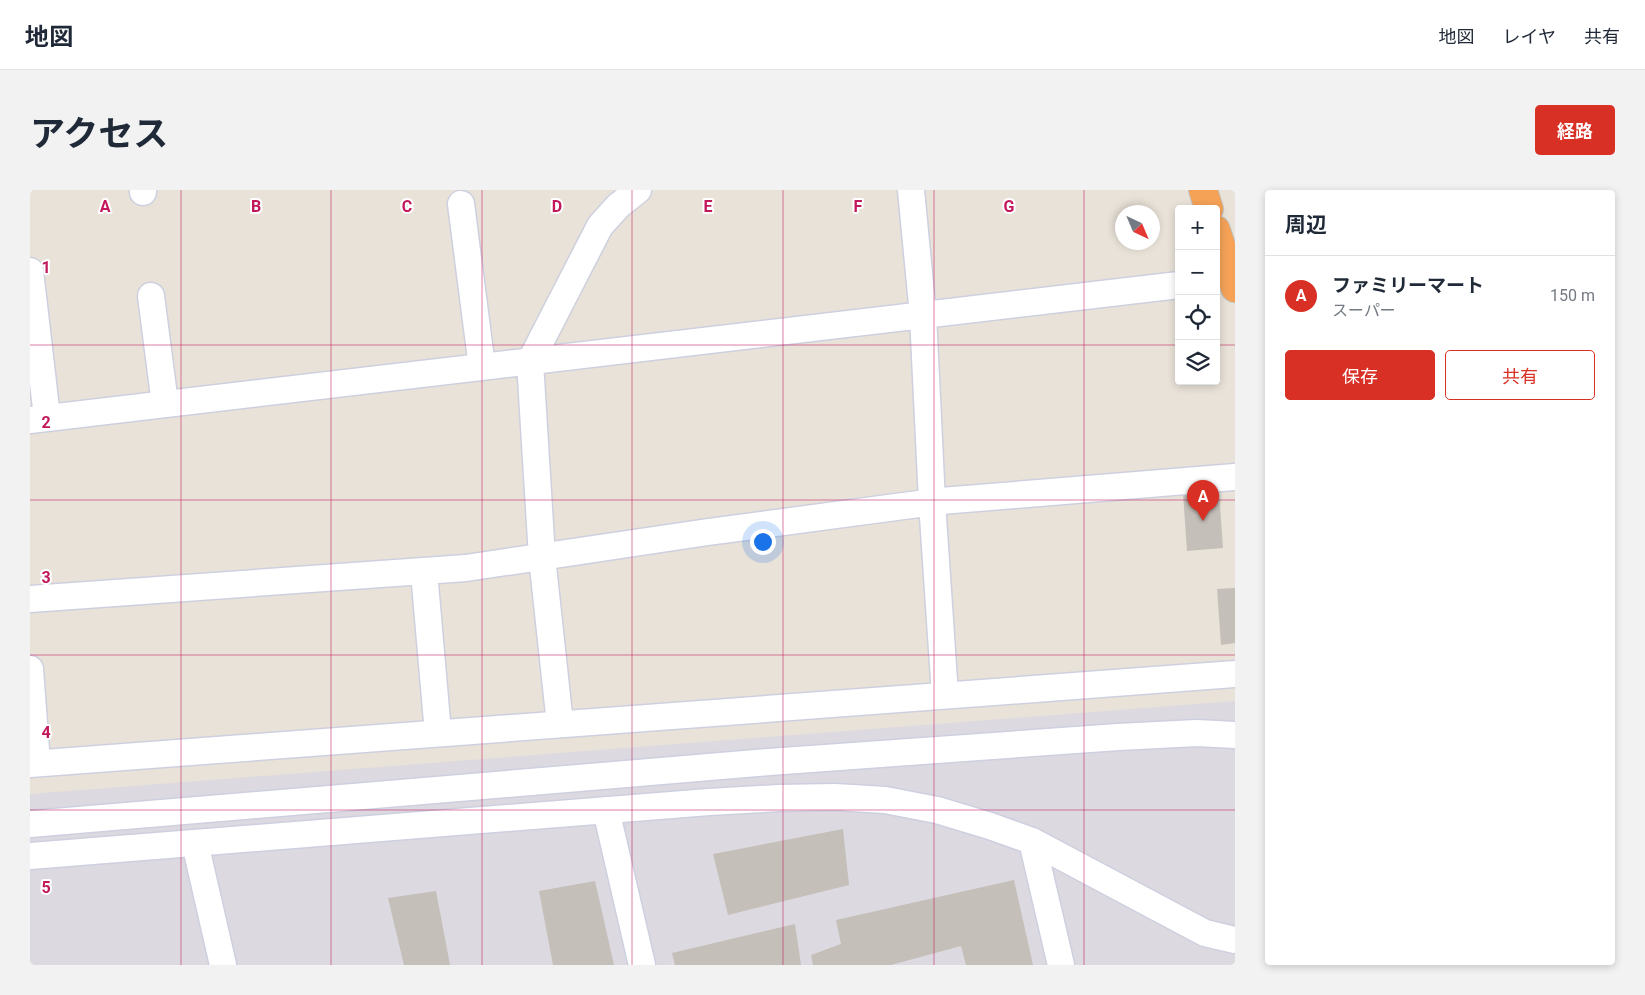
<!DOCTYPE html>
<html lang="ja">
<head>
<meta charset="utf-8">
<style>
  :root { --surface:#fff; --page:#f2f2f3; --text:#1f2937; --muted:#747a83; --line:#e0e1e3; --accent:#d93025 }
  body { margin:0; font-family:Roboto,"Noto Sans JP",sans-serif; background:var(--page); color:var(--text) }
  .controls { position:absolute; right:15px; top:15px; display:grid; overflow:hidden; border-radius:5px; box-shadow:0 2px 8px #0003 }
  .controls button { width:45px; height:45px; display:grid; place-items:center; padding:0; border:0; border-bottom:1px solid var(--line); background:var(--surface); color:var(--text); font:25px sans-serif }
  .compass { position:absolute; left:1085px; top:15px; width:45px; height:45px; border-radius:50%; background:var(--surface); box-shadow:0 2px 8px #0003; rotate:136deg }
  .you { position:absolute; left:732px; top:351px; width:18px; height:18px; margin:-12px; border:4px solid #fff; border-radius:50%; background:#1a73e8; box-shadow:0 0 0 8px #1a73e833 }
  .badge { display:grid; place-items:center; width:32px; height:32px; border-radius:50%; background:var(--accent); color:#fff; font-size:16px; font-weight:700 }
  .pin { position:absolute; translate:-50% -41px; filter:drop-shadow(0 1px 2px #0008) }
  .pin::after { content:''; position:absolute; top:26px; width:18px; height:15px; background:inherit; clip-path:polygon(0 0,100% 0,50% 100%) }
  .list { margin:0; padding:0; list-style:none }
  h2 { display:flex; justify-content:space-between; align-items:center; height:65px; margin:0; padding:0 20px; font-size:21px }
  h2 small { font-size:16px; font-weight:400; color:var(--muted) }
  .list li { display:grid; grid-template-columns:32px 1fr auto; gap:15px; align-items:center; box-sizing:border-box; height:80px; padding:0 20px; border-top:1px solid var(--line) }
  .list b { display:block; font-size:19px; white-space:nowrap }
  .list p { margin:0; font-size:16px; white-space:nowrap; color:var(--muted) }
  .list em { font-size:16px; font-style:normal; color:var(--muted) }
  .actions { display:flex; gap:10px; padding:15px 20px }
  .actions a { flex:1; padding:11px 0; border:1px solid var(--accent); border-radius:5px; text-align:center; font-size:18px; color:var(--accent) }
  .actions .main { background:var(--accent); color:#fff }
  .icon { flex:none; width:28px; height:28px; fill:none; stroke:currentColor; stroke-width:2; stroke-linecap:round; stroke-linejoin:round }
  .map { position:relative; flex:none; width:1205px; height:775px; overflow:hidden; border-radius:5px }
  header { display:flex; align-items:center; gap:30px; box-sizing:border-box; height:70px; padding:0 25px; background:var(--surface); border-bottom:1px solid var(--line) }
  header strong { font-size:24px }
  nav { display:flex; gap:28px; margin-inline-start:auto; font-size:18px }
  .intro { display:flex; align-items:center; justify-content:space-between; box-sizing:border-box; height:120px; padding:0 30px }
  h1 { margin:0; font-size:35px }
  .button { padding:12px 22px; border-radius:5px; background:var(--accent); color:#fff; font-size:18px; font-weight:700 }
  main { display:flex; gap:30px; padding:0 30px }
  aside { flex:1; background:var(--surface); border-radius:5px; box-shadow:0 2px 8px #0003 }
  .map>svg:first-child { display:block }
</style>
</head>
<body>
<header>
<strong>地図</strong>
<nav><a>地図</a><a>レイヤ</a><a>共有</a></nav>
</header>
<div class="intro"><h1>アクセス</h1><a class="button">経路</a></div>
<main>
<div class="map">
<svg width="1205" height="775" viewBox="0 0 1205 775">
  <rect width="100%" height="100%" fill="#e9e2d8"/>
  <path fill="#dcd9e1" d="M1205,511V775H0V604Z"/>
  <path fill="#c4bfb8" d="M1189,301L1193,358L1157,361L1153,303Z
    M1205,398V453L1191,455L1187,399Z
    M813,639L819,695L698,725L683,664Z
    M984,690L1003,775H936L931,756L861,775H783L781,765L811,754L806,730Z
    M565,691L584,775H523L509,701Z
    M406,701L420,775H374L358,708Z
    M765,734L771,775H645L642,763Z"/>
  <g fill="none" stroke-linecap="round" stroke-linejoin="round">
    <defs>
      <path id="minor" d="M113,0V2
        M881,0L893,125L902,312L915,505
        M431,14L452,177
        M0,81L17,227
        M121,106L135,214
        M0,230L1149,95
        M394,382L408,543
        M0,409L436,378L678,342L911,311L1205,287
        M0,479L7,573
        M530,534L512,367L500,172L570,36L588,16L608,0
        M0,574L1205,484
        M576,620L612,775
        M0,634L739,572L1088,547L1167,543L1205,545
        M1002,651L1031,775
        M165,653L193,775
        M0,666L679,612L749,608L805,607L855,610L907,620L960,636L1002,651L1175,743L1205,750"/>
      <path id="highway" d="M1173,0L1179,19
        M1186,40L1205,98"/>
    </defs>
    <use href="#minor" stroke="#ced0df" stroke-width="29"/>
    <use href="#highway" stroke="#c2c2c2" stroke-width="30"/>
    <use href="#minor" stroke="#fff" stroke-width="26"/>
    <use href="#highway" stroke="#f5a257" stroke-width="28"/>
  </g>
  <path fill="none" stroke="#c2185b" stroke-width="1" stroke-opacity="0.55" d="M151,0V775M301,0V775M452,0V775M602,0V775M753,0V775M904,0V775M1054,0V775M0,155H1149M1186,155H1205M0,310H1205M0,465H1205M0,620H1205"/>
  <g font-size="16" text-anchor="middle" font-weight="bold" fill="#c2185b" stroke="#fff" stroke-width="4" stroke-linejoin="round" paint-order="stroke">
    <text x="75" y="22">A</text>
    <text x="226" y="22">B</text>
    <text x="377" y="22">C</text>
    <text x="527" y="22">D</text>
    <text x="678" y="22">E</text>
    <text x="828" y="22">F</text>
    <text x="979" y="22">G</text>
    <text x="16" y="83">1</text>
    <text x="16" y="238">2</text>
    <text x="16" y="393">3</text>
    <text x="16" y="548">4</text>
    <text x="16" y="703">5</text>
  </g>
</svg>
<div class="controls">
<button>+</button>
<button>−</button>
<button><svg class="icon" aria-label="locate" viewBox="0 0 24 24"><circle cx="12" cy="12" r="6"/><path d="M12 2v4M12 18v4M2 12h4M18 12h4"/></svg></button>
<button><svg class="icon" aria-label="layers" viewBox="0 0 24 24"><path d="M12 4l9 5-9 5-9-5zM3 14l9 5 9-5"/></svg></button>
</div>
<svg class="compass" viewBox="-18 -18 36 36"><path d="M0-13l5 13h-10z" fill="#e53935"/><path d="M0 13l5-13h-10z" fill="#747a83"/></svg>
<div class="you"></div>
<div class="pin badge" style="left:1173px;top:331px">A</div>
</div>
<aside>
<h2>周辺<small></small></h2>
<ul class="list">
<li><span class="badge">A</span><div><b>ファミリーマート</b><p>スーパー</p></div><em>150 m</em></li>
</ul>
<div class="actions"><a class="main">保存</a><a>共有</a></div>
</aside>
</main>
</body>
</html>
